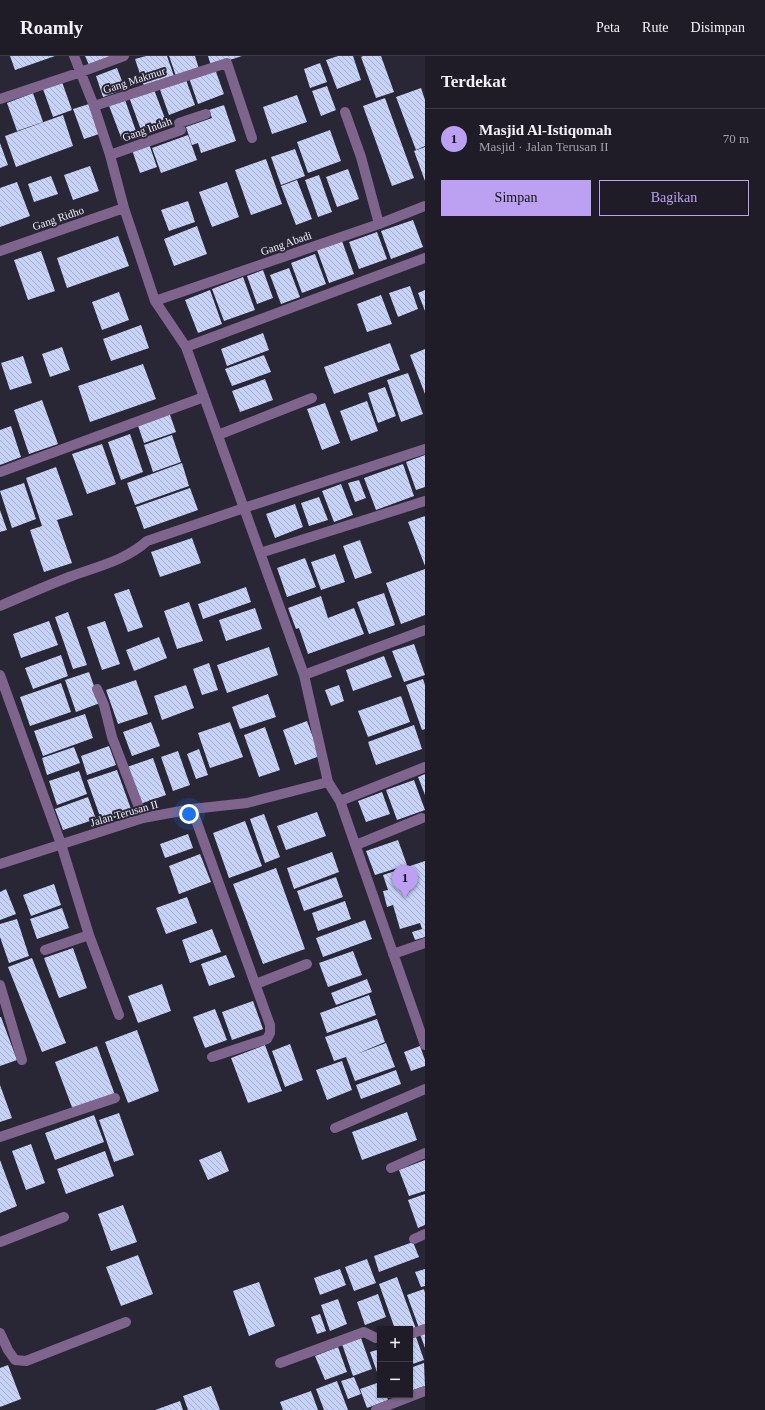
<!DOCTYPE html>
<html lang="id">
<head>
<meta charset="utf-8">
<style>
  :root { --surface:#1f1c28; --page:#2c2934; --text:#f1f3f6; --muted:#a1a1a8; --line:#3c3a45; --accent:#bca0f2 }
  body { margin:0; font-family:Georgia,serif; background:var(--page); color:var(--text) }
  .controls { position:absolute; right:12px; bottom:12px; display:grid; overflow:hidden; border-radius:0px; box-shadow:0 1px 3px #0004 }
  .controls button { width:36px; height:36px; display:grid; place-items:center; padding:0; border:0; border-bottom:1px solid var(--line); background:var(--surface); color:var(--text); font:20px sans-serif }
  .you { position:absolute; left:189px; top:758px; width:14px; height:14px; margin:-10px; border:3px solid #fff; border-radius:50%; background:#1a73e8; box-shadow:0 0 0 6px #1a73e833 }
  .badge { display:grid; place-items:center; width:26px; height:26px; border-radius:50%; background:var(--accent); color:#111; font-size:13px; font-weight:700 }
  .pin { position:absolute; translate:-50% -33px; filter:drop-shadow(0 1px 2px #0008) }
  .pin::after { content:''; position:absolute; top:21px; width:14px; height:12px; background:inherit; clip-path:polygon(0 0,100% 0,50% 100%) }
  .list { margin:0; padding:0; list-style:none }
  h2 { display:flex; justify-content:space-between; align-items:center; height:52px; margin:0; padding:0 16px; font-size:17px }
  h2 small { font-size:13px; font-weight:400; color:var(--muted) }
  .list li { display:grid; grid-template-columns:26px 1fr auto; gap:12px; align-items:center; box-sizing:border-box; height:60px; padding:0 16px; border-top:1px solid var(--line) }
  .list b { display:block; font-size:15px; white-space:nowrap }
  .list p { margin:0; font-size:13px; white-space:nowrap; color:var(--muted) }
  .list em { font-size:13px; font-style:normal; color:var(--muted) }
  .actions { display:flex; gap:8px; padding:12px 16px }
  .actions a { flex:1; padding:9px 0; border:1px solid var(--accent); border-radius:0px; text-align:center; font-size:14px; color:var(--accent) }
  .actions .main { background:var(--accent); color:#111 }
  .map { position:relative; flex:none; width:425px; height:1354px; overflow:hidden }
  header { display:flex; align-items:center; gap:24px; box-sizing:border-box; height:56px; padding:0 20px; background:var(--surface); border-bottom:1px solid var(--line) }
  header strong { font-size:19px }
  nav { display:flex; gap:22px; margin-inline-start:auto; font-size:14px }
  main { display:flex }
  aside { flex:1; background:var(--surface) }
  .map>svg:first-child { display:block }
</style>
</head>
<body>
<header>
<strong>Roamly</strong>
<nav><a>Peta</a><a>Rute</a><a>Disimpan</a></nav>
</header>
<main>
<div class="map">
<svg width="425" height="1354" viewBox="0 0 425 1354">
  <defs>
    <pattern id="building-back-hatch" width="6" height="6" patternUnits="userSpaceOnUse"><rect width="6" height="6" fill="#c6d2f8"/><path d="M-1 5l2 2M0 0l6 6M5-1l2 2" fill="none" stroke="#a6afcc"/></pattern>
  </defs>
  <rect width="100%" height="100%" fill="#292636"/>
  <path fill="url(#building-back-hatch)" d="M10,0H55L15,14Z
    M85,0H113L89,9Z
    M146,0H167L174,20L144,30L135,3Z
    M169,0H195L199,13L176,20Z
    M208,0H242L211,10Z
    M338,0H353L361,24L337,33L326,4Z
    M363,0H381L394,36L376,42L361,1Z
    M320,7L327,26L310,32L304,13Z
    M117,12L125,33L103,41L96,20Z
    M215,13L224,38L198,48L189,22Z
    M185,21L195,49L169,59L159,31Z
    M62,26L72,54L53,61L43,33Z
    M327,30L336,54L321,60L312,35Z
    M153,31L166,65L141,74L129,41Z
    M421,32L425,44V90L416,94L396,41Z
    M33,37L43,66L17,75L7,47Z
    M297,39L307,66L272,78L263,51Z
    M124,41L137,78L122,84L108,47Z
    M385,42L414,122L392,130L363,50Z
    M89,48L99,78L84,83L73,53Z
    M224,49L236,85L201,97L198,87L192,89L186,71L212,62L209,54Z
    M63,59L73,90L16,111L5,80Z
    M330,74L341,105L308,117L297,86Z
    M188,79L197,104L161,117L152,92Z
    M0,87L8,109L0,112Z
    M149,88L157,111L140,117L132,94Z
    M425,91V125L414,95Z
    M295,93L305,120L281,129L271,101Z
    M266,103L282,148L251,159L235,114Z
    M90,110L99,135L73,144L64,119Z
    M348,113L359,143L337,151L326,121Z
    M319,119L332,156L318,161L305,124Z
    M51,120L58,138L34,146L28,128Z
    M297,124L312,163L296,169L281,130Z
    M17,126L30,160L0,171V132Z
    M227,126L239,161L212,171L199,136Z
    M188,145L195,166L169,175L161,154Z
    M413,164L423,191L391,203L381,175Z
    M197,170L207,198L174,210L164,183Z
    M377,176L387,203L359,213L349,186Z
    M118,180L129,210L67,232L57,202Z
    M342,185L354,218L329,227L317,194Z
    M41,195L55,235L28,244L14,204Z
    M315,198L326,228L302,237L291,207Z
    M289,212L300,241L281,248L270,219Z
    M263,214L273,242L257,248L247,220Z
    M243,221L255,254L224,265L212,233Z
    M410,230L418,253L398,261L389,237Z
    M210,234L222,268L198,277L185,244Z
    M425,234V255L418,237Z
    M119,236L129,264L102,274L92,246Z
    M381,239L392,268L367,276L357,248Z
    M141,269L149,292L111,305L103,283Z
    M263,277L269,294L227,310L221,293Z
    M390,287L400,314L334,338L324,311Z
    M62,291L70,314L50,321L42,298Z
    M425,293V338L410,299Z
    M264,299L271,316L232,330L225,313Z
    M23,300L32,327L10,334L1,307Z
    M143,308L156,343L90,366L78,330Z
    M408,317L423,358L401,366L387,324Z
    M265,323L273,344L240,356L232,335Z
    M385,331L396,360L378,367L368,337Z
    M42,344L58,388L29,398L14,354Z
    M367,345L378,375L351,385L340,355Z
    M325,347L340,387L322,394L307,353Z
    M169,356L176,376L144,387L137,367Z
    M11,370L21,401L0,409V374Z
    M130,378L143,416L121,424L108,386Z
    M172,379L181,406L153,416L144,389Z
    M102,388L116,428L87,438L72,398Z
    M425,399V431L416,434L406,406Z
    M182,407L189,430L135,449L127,427Z
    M403,408L414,440L376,454L364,422Z
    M56,411L73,459L57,464L72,507L44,516L30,474L42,470L26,422Z
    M359,424L366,442L355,446L348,427Z
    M24,427L36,463L12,472L0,435Z
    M341,428L353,459L334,466L322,435Z
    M190,432L198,454L144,473L136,451Z
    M319,441L328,464L309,470L301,447Z
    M295,448L303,471L275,482L266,458Z
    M0,454L7,474L0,476Z
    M425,460V510L408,466Z
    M192,482L201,507L160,521L151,496Z
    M360,484L372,517L355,523L343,490Z
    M335,498L345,526L321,534L311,506Z
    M305,502L316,531L287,541L277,512Z
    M425,513V559L401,568L386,527Z
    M246,531L251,546L203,563L198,548Z
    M129,533L143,571L128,576L114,538Z
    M384,537L395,569L369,578L357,546Z
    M321,540L328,562L354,552L364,578L308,598L299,572L296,573L288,552Z
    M189,546L203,585L177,593L164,555Z
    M255,552L262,573L226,585L219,564Z
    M68,556L87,609L73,613L55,561Z
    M49,565L58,589L21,602L13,578Z
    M105,565L120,608L102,614L87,571Z
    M159,581L167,602L134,615L126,594Z
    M414,588L425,619L404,626L392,595Z
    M269,591L278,619L227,637L217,609Z
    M61,599L68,620L33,633L25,612Z
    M384,600L392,621L353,635L346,614Z
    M209,607L218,634L202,639L193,613Z
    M89,616L100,647L76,656L65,624Z
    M423,623L425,629V673L422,674L406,629Z
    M136,624L148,658L118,668L106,634Z
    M61,627L71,656L30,670L20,641Z
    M186,629L194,652L162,664L154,640Z
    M339,629L344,645L331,650L325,634Z
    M268,638L276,661L240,673L232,651Z
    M401,640L410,666L368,681L358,655Z
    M85,658L93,682L43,700L34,675Z
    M307,665L320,700L295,709L283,674Z
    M151,666L160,690L132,700L123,676Z
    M230,666L243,701L210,712L198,677Z
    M414,669L422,693L376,709L368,686Z
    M265,671L280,714L259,721L244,679Z
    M109,690L116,709L87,719L81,700Z
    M74,691L80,707L47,719L42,702Z
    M199,693L208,719L196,723L187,698Z
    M178,695L190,729L173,735L161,701Z
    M153,702L166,739L140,748L127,711Z
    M117,714L132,756L102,766L87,724Z
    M79,715L87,738L57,749L49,725Z
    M425,718V739L418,721Z
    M414,724L425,754L397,764L386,734Z
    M382,736L390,758L366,766L358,745Z
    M88,741L96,763L63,774L55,753Z
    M317,756L326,780L286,794L277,770Z
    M264,758L280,801L265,807L250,763Z
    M245,765L262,810L229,822L213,777Z
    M188,778L193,792L165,802L160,788Z
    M398,784L407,809L375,819L366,795Z
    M332,796L339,816L294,833L287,812Z
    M200,798L211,826L179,838L169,810Z
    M425,805V881L415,884L412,876L422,873L420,867L400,873L393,849L387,851L383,835L388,834L383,819Z
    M276,812L305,893L263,908L233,828Z
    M336,821L343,841L304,855L297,835Z
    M54,828L61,849L31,860L23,839Z
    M6,833L16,858L0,864V836Z
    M187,841L197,867L166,878L156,852Z
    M345,845L351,863L318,875L312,857Z
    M62,852L69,872L37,883L30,863Z
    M17,863L29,900L9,907L0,881V868Z
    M365,864L372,883L323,901L316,882Z
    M212,873L221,896L190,907L182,884Z
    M73,892L87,932L59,942L44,902Z
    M353,895L362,919L328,931L319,907Z
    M226,899L235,921L209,930L201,908Z
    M32,902L66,987L42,996L8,911Z
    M367,923L372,936L336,949L331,937Z
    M162,928L171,955L138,967L128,940Z
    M369,939L376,959L327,977L320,957Z
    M253,945L263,973L232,984L222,956Z
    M215,953L227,984L205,992L193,961Z
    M0,961H1L17,1004L0,1010Z
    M377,963L385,986L357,998L386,987L395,1011L355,1025L346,1001L334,1005L325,981Z
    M137,974L159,1035L128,1047L105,986Z
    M290,988L303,1024L285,1031L272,995Z
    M265,989L282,1035L248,1047L231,1002Z
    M97,990L115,1039L73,1054L55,1006Z
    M420,990L425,1004V1010L411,1015L404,996Z
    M342,1005L352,1034L327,1044L316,1014Z
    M396,1014L401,1028L361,1043L356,1029Z
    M0,1029L12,1062L0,1066Z
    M407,1056L417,1084L362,1104L352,1076Z
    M119,1057L134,1099L114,1106L99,1064Z
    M94,1059L104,1086L55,1104L45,1077Z
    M31,1088L45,1127L26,1134L12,1095Z
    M105,1095L114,1120L66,1138L57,1113Z
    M221,1095L229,1115L208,1124L199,1104Z
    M0,1104L17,1150L0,1157Z
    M425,1104V1135L409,1140L399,1114Z
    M425,1138V1169L418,1172L408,1144Z
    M123,1149L137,1186L111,1195L98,1158Z
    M413,1186L419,1201L379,1216L374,1200Z
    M138,1199L153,1238L121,1250L106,1211Z
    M367,1203L376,1227L354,1235L345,1211Z
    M340,1213L346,1229L320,1239L314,1222Z
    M425,1213V1230L421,1231L415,1216Z
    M397,1221L416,1273H395L379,1228Z
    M259,1226L275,1270L249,1280L233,1235Z
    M424,1233L425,1237V1270L419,1272L407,1239Z
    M378,1238L386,1261L365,1269L357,1246Z
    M338,1243L347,1268L330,1275L321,1249Z
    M320,1258L326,1275L317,1278L311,1261Z
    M425,1276V1292L420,1278Z
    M415,1278L424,1304L410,1309V1280Z
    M361,1282L372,1313L353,1320L342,1288Z
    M338,1291L347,1316L325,1324L315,1300Z
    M380,1293V1318L378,1319L370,1296Z
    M424,1307L425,1330L410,1335V1312Z
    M8,1309L21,1343L0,1351V1312Z
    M354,1321L361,1338L348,1343L341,1325Z
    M337,1325L348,1354H324L316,1333Z
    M380,1326V1339H386L388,1344L367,1352L360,1333Z
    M211,1330L220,1354H188L183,1340Z
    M311,1335L318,1354H283L280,1346Z
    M180,1345L183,1354H155Z"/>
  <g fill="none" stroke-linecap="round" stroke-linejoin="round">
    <path stroke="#7f658d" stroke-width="10" d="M345,56L361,101L379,168
      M218,379L312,342
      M356,789L422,762
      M45,894L89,879
      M256,928L307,908
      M335,1072L425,1033
      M391,1112L425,1097
      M414,1183L425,1178"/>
    <path stroke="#7f658d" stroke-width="10" d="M74,0L94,50L110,99L124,152L155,245L186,291L304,619L328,726L340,745L425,989
      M0,43L81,16L124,0
      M94,50L227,7L252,82
      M110,99L181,74L179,67L206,58
      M0,195L124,152
      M155,245L379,168L425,150
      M186,291L425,202
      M0,416L204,341
      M260,497L425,445
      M0,550C23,540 46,530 69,521C95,511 125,505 147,485L244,452L425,393
      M0,619L61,788L89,879L119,959
      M304,619L425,574
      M97,633L104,649L112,681L143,762
      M340,745L425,711
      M192,753L270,969V977L267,983L212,1001
      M0,808L143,762L192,753L247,747L328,726
      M393,898L425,887
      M0,929L22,1004
      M0,1081L115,1042
      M0,1186L64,1161
      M0,1277L8,1294L15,1304L26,1305L126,1266
      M410,1278L425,1273
      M280,1307L364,1276L376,1282H380
      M376,1354L425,1335"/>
  </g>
  <g text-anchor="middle" stroke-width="4" stroke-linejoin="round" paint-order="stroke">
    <g font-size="11" fill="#efedf8" stroke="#292636">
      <text transform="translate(134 24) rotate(-18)" y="4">Gang Makmur</text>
      <text transform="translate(147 73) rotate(-20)" y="4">Gang Indah</text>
      <text transform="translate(58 162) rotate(-19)" y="4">Gang Ridho</text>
      <text transform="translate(286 187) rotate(-19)" y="4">Gang Abadi</text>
      <text transform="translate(124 757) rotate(-16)" y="4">Jalan Terusan II</text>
    </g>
  </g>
</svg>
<div class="controls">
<button>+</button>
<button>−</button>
</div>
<div class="you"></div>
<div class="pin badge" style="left:405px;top:842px">1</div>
</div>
<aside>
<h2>Terdekat<small></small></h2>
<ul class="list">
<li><span class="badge">1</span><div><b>Masjid Al-Istiqomah</b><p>Masjid · Jalan Terusan II</p></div><em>70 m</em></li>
</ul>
<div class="actions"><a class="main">Simpan</a><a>Bagikan</a></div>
</aside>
</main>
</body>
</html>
